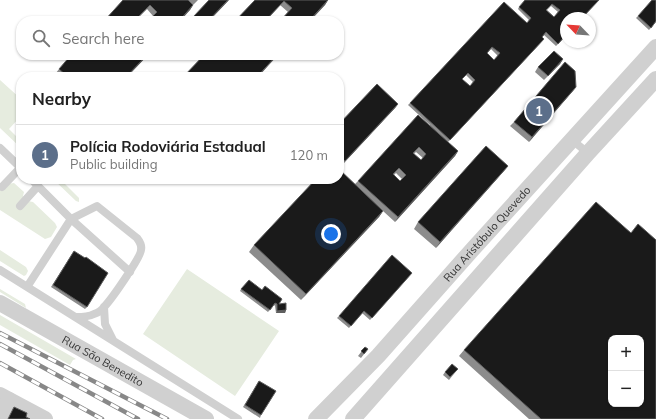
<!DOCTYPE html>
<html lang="en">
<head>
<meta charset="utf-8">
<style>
  :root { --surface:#fff; --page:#f2f2f2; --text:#222; --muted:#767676; --line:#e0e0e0; --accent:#e63946 }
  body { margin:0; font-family:Mulish,sans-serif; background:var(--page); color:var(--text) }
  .controls { position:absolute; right:12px; bottom:12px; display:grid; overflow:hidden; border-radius:8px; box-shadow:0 1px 3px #0004 }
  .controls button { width:36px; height:36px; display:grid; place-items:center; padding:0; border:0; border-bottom:1px solid var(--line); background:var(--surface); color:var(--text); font:20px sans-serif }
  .compass { position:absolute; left:560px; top:12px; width:36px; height:36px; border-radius:50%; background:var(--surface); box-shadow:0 1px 3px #0004; rotate:295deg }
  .you { position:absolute; left:331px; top:234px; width:14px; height:14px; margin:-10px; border:3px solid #fff; border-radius:50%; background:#1a73e8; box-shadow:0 0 0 6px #1a73e833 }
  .badge { display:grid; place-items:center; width:26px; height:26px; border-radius:50%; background:var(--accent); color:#fff; font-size:13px; font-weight:700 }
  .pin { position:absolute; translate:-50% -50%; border:2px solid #fff; box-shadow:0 1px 4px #0006 }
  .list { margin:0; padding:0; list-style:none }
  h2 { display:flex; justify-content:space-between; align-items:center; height:52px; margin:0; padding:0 16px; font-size:17px }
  h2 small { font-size:13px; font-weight:400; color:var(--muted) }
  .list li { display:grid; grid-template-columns:26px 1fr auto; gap:12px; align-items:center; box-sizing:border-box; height:60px; padding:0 16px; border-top:1px solid var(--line) }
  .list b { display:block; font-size:15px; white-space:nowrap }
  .list p { margin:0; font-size:13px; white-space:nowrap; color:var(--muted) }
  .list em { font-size:13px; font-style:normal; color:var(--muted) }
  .icon { flex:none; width:22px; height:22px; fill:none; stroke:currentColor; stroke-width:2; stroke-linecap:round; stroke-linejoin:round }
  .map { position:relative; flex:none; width:656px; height:419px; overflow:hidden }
  .search { position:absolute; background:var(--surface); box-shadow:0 1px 3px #0004; left:16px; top:16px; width:328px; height:44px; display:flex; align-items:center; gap:10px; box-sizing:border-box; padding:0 14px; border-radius:16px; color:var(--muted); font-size:15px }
  .panel { position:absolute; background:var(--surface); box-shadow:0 1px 3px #0004; left:16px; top:72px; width:328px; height:112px; border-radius:16px }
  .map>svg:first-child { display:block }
</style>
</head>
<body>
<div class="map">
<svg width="656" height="419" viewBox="0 0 656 419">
  <rect width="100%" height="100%" fill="#fff"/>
  <path fill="#e6ecdf" d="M0,80L21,99V116L9,129L21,141V148L0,128Z
    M53,179H60L79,198V202L76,201Z
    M14,183L24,192L23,196L28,201L33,202L55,223L57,227L51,237L45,239L0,210V189L8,184Z
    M0,250L26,267L28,271L26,275L24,276L0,261Z
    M187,269L279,331L235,396L143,334Z
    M0,289L25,304L26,308L0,292Z
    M0,315L76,359L73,360L70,365L0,325Z"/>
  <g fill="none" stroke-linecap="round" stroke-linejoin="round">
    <path stroke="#d0d0d0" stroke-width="8" d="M572,140L588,153
      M0,148L21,168
      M31,179L71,219L97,206L137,238C140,242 142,245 141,250C141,257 111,300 104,307C102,310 97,313 94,314C88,317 82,317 76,317
      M2,187L20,168
      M20,206L38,186
      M0,270L238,419
      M27,287L71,219L130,272
      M104,307L105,324L113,340"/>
    <g stroke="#d0d0d0" stroke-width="16">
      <path id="s1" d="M0,303L206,419"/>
      <path d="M0,395L45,419"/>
      <path d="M0,417L9,400"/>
      <path id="s2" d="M316,419L378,356L472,250L656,47"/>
      <path d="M353,419L588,153L656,79"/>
    </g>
    <defs>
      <path id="rail" d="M0,333L167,419
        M0,344L138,419
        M0,363L102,419"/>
    </defs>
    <use href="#rail" stroke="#888" stroke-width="4.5"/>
    <use href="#rail" stroke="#fff" stroke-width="3" stroke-dasharray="9" stroke-linecap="butt"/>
  </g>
  <path fill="#8c8c8c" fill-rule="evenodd" d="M123,0L193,5L190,10L180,21H148L153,16L147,9Z
    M188,0H198L193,5Z
    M229,0L209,21H192L191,20L194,16Z
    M255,0H328L325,5L310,21H280L288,12L280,5L266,21H235Z
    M599,0L582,18H566V36L556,46L544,35L542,37V41L448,142L458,151L455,156L395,222L383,211L379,217L301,300L249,252L254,245L355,184L358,181L430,125L408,105L410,103L527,23L529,20L518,9L519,7ZM551,6L558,12L554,17L547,10ZM491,49L498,56L494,60L487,53ZM466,75L473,82L470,86L462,79ZM416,152L423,158L421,160L414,154ZM396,173L402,179L400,181L394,175Z
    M638,16L656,22L649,30L636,18Z
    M148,55L127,77H60L56,73L59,69Z
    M563,59L560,64L544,80L535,72L538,67Z
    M576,87L572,92L529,142L510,126L514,122Z
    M398,104L395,108L342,165L339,162V124Z
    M508,166L503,172L436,248L414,229L418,222Z
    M631,233L656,419H529L459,356L464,350Z
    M74,251L87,307L85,309L51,287Z
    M410,275L370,320L362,313L349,328L337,318L339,316Z
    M241,289L279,304L286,310L285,313H276L275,306L274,305L268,312L240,291Z
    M365,347L368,349L361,358L358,356Z
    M458,369L449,380L443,375L445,372Z
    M259,381L261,415L260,418L243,407Z"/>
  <path fill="#5f5f5f" d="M228,0H229L209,21H208Z
    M328,0L325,5L310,21H309Z
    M150,5L147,9L135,21H134Z
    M193,5L190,10L180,21H179Z
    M544,39L542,41L448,142L450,140Z
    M147,55H148L127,77H126Z
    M277,55H278L258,77H257Z
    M563,59L560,64L544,80L548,76Z
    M576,87L572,92L529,142L532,137Z
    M398,104L395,108L342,165L345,161Z
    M458,151L455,156L395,222L398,217Z
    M508,166L503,172L436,248L440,242Z
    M383,211L379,217L301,300L306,294Z
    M286,310L285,313H276L277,311Z"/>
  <path fill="#1a1a1a" stroke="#5f5f5f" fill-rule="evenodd" d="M123,0H188L193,5L179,21H148L157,12L150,5L134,21H104Z
    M209,0H228L208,21H200L194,16Z
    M255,0H328L309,21H280L292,8L284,1L265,21H235Z
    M525,0H599L582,18H566V35L558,44L546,32L542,37L544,39L450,140L410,103L504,2L527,23L531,18L519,7ZM552,4L560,10L554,17L546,10ZM492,47L500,53L494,60L487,53ZM468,73L475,80L470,86L462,79Z
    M652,0H656V21L651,28L638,16Z
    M554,51L563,59L548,76L538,67Z
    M71,55H147L126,77H68L59,69Z
    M204,55H277L257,77H183Z
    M565,62L575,71L576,87L532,137L514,122Z
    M377,84L398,104L345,161L342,158L339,161V124Z
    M418,115L458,151L398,217L358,181ZM419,147L426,154L421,160L413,153ZM399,168L406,175L400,181L393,174Z
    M486,146L508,166L440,242L418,222Z
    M339,169L383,211L306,294L254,245L316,179H339Z
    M596,202L631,233L638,224L656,240V419H541L464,350ZM611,338H641V404H611Z
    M74,251L85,258L86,257L108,273L87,307L53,285Z
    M392,255L412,273L372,318L364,311L351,326L339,316Z
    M249,280L262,290L265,286L282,299L279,304L286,303V310L277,311V304L275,303L270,310L241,289Z
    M365,347L368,349L364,354L361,351Z
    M452,364L458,369L450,377L445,372Z
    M259,381L276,391L261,415L245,405Z
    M14,407L27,413L26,417L30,419H8Z"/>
  <g text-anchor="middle" stroke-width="4" stroke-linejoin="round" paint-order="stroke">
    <g font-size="11" fill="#333" stroke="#fff">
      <text dy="4" stroke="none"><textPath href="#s2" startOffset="252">Rua Aristóbulo Quevedo</textPath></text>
      <text dy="4" stroke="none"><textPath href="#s1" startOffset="118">Rua São Benedito</textPath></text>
    </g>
  </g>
</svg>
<div class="controls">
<button>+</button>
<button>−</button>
</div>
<svg class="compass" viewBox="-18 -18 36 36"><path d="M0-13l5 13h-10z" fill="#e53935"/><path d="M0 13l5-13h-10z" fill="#767676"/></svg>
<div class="you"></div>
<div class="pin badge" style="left:539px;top:111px;background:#5c6f8a">1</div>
<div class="search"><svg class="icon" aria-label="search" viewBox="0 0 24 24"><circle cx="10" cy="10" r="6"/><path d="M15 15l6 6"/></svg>Search here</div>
<section class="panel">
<h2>Nearby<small></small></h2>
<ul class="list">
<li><span class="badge" style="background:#5c6f8a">1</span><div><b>Polícia Rodoviária Estadual</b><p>Public building</p></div><em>120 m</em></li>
</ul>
</section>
</div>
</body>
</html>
